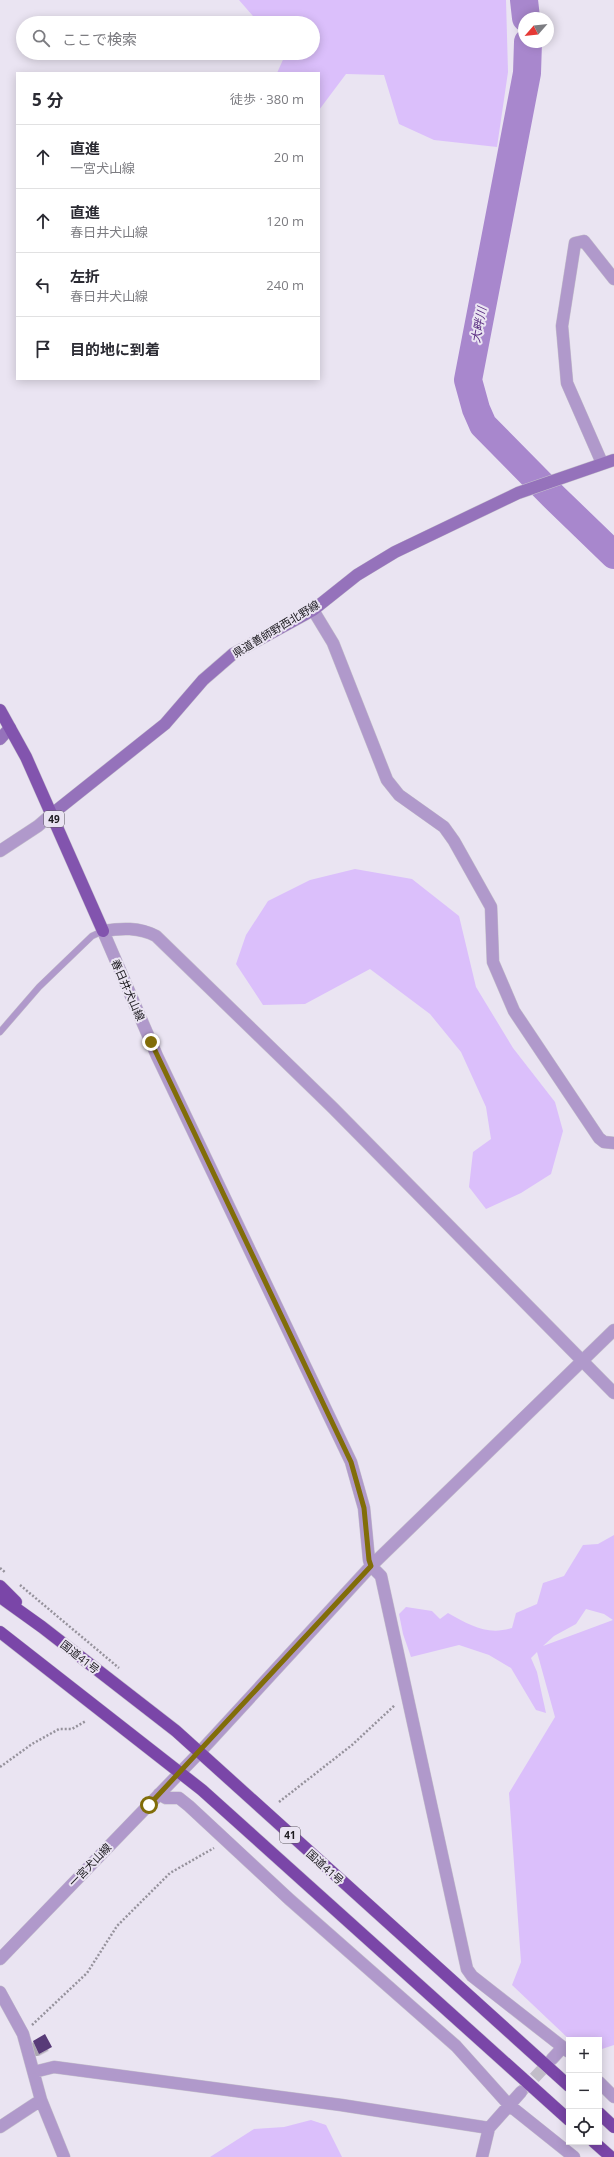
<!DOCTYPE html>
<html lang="ja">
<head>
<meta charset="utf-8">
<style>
  :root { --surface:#fff; --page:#f7f7f7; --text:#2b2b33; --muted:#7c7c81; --line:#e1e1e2 }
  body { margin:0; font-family:"Open Sans","Noto Sans JP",sans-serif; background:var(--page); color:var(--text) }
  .controls { position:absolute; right:12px; bottom:12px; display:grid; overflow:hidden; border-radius:0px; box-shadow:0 2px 10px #0003 }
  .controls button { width:36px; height:36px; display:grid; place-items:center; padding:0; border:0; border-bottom:1px solid var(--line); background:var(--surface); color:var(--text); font:20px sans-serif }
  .compass { position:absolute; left:518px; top:12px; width:36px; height:36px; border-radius:50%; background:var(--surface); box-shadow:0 2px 10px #0003; rotate:242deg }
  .stop { position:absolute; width:12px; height:12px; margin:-9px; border:3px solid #816d09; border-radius:50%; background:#fff }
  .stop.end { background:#816d09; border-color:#fff; box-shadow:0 1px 4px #0008 }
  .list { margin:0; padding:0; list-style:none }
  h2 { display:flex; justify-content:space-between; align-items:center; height:52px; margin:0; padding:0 16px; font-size:17px }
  h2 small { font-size:13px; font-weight:400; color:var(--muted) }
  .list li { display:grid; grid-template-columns:26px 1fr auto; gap:12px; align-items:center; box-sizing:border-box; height:64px; padding:0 16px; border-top:1px solid var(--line) }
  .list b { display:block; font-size:15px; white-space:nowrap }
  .list p { margin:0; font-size:13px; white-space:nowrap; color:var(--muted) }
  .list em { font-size:13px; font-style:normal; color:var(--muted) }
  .icon { flex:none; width:22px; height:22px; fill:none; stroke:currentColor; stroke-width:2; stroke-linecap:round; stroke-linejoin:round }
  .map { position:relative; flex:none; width:614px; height:2157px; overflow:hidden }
  .search { position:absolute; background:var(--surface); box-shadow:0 2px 10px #0003; left:16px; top:16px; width:304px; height:44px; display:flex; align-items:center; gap:10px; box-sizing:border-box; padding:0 14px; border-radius:22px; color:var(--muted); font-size:15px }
  .panel { position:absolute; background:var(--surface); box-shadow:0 2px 10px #0003; left:16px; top:72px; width:304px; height:308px; border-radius:0px }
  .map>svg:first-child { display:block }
</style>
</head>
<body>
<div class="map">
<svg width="614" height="2157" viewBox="0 0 614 2157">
  <defs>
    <filter id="shadow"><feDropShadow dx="-3.5" dy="3.5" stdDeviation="0" flood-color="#0004"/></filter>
  </defs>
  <rect width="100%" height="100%" fill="#eae4f2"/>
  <path fill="#dbbffb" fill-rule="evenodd" d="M239,0H506L508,72L497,147L434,140L399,124L384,75L346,74L319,110V73H277L286,53H313V23H259Z
    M355,869L412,879L459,916L476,987L513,1048L555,1102L563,1131L551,1174L521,1193L486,1209L469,1187L473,1152L491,1139L486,1107L461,1052L430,1014L370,969L305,1004L263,1005L236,964L246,935L268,901L310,880Z
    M614,1535V2045L599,2050V2040H570L512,1985L521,1962L509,1793L555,1717L537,1652L531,1658L537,1672L546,1713L536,1710L511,1668L489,1655L459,1645L411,1657L403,1634L399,1614L406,1607L432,1611L440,1619L448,1613C470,1625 487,1636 512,1628L516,1613L537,1604L543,1583L564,1576L583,1545L598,1544ZM586,1609L604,1614L613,1620L543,1646L554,1636L576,1624Z
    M311,2120L326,2125L342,2157H210L254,2129L284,2127Z"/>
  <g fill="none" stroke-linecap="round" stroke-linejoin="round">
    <path stroke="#a887cd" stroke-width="28" d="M524,0L526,18
      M528,42L527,73L468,380L476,409L483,425L553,496L614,555"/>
  </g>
  <path fill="#593a78" filter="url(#shadow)" d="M45,2034L52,2047L39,2054L33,2041Z"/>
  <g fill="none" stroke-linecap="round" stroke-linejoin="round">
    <path stroke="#c1bcc8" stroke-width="12" stroke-dasharray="12 6" stroke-linecap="butt" d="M522,2091L552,2059"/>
    <defs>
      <path id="service" d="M0,1032L39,987L92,936L103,931"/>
      <path id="minor" d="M602,463L567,383L562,326L575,243L584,241L614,279
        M313,610L333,643L387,780L399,795L444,827L454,841L491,907L493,962L514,1011L599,1138L604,1142L614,1143
        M0,851L38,826L52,814
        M159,1794L166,1798H179L189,1806L289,1899L456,2046L509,2105L574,2157
        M0,1959L199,1753L371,1566L369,1560L364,1508L351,1462L157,1056L103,931C121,928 139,927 156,936L333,1108L614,1393
        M0,1992L23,2034L41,2100L64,2157
        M569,2052L472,1976L467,1969L381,1576L371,1566L614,1330
        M552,2059L563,2047
        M34,2072L54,2067L341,2105L489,2128
        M599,2082L614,2097
        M0,2127L41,2100
        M482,2157L489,2128L521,2092"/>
      <path id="secondary" d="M0,739L10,728
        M52,814L165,724L203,680L233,654L313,610L357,575L395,552L518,493L614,460"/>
      <path id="primary" d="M0,710L26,757L103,931"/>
      <path id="trunk" d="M0,1586L16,1602
        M0,1597L42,1627L176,1731L569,2086
        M0,1632L202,1790L569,2120
        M599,2113L614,2127
        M594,2142L611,2157"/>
    </defs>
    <use href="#service" stroke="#c5c0cc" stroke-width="7"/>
    <use href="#minor" stroke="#c5c0cc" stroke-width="13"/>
    <use href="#secondary" stroke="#c5c0cc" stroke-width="13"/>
    <use href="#primary" stroke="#c5c0cc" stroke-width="13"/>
    <use href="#trunk" stroke="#c5c0cc" stroke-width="13"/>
    <path stroke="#96929c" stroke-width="2.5" stroke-dasharray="2 2" stroke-linecap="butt" d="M0,1568L6,1573
      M20,1585L119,1668
      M0,1767L32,1744L59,1729H72L86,1721
      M279,1802L352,1745L395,1705
      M32,2025L87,1973L117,1926L170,1873L214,1848"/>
    <use href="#service" stroke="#b099cb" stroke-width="6"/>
    <use href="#minor" stroke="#b099cb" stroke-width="12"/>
    <use href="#secondary" stroke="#9572bb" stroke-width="12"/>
    <use href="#primary" stroke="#8254ae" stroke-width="12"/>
    <use href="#trunk" stroke="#7a46a8" stroke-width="12"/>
  </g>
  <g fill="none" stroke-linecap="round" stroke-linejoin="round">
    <path stroke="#816d09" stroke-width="5" d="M149,1805L371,1566L369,1560L364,1508L351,1462L151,1042"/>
  </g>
  <g text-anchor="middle" stroke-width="4" stroke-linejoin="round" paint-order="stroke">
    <g fill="#eae4f2" stroke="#5a575e" stroke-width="1">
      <rect x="44" y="811" width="20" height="16" rx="3"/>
      <rect x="280" y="1827" width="20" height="16" rx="3"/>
    </g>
    <g font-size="10" font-weight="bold" fill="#1c1a1f">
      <text x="54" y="823">49</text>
      <text x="290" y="1839">41</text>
    </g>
    <g font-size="11" fill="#1c1a1f" stroke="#eae4f2">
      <text transform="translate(276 629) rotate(-31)" y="4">県道善師野西北野線</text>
      <text transform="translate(128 990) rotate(66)" y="4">春日井犬山線</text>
      <text transform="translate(80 1657) rotate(38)" y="4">国道41号</text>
      <text transform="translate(90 1865) rotate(-46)" y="4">一宮犬山線</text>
      <text transform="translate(325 1867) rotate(42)" y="4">国道41号</text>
    </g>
    <g font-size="12" font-style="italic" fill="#592d80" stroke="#eae4f2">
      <text transform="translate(479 325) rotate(-79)" y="4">大畔川</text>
    </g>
  </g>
</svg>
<div class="controls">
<button>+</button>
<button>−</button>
<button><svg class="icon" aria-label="locate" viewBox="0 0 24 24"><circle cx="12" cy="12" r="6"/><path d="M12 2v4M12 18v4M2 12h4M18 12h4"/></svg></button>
</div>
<svg class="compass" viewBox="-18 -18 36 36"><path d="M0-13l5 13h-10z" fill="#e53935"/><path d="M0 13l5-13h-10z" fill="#7c7c81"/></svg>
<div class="stop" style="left:149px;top:1805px"></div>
<div class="stop end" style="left:151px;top:1042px"></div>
<div class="search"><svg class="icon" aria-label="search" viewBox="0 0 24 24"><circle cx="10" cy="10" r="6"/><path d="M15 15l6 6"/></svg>ここで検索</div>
<section class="panel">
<h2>5 分<small>徒歩 · 380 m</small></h2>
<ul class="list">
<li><svg class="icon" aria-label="ahead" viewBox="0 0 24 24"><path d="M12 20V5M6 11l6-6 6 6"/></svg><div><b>直進</b><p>一宮犬山線</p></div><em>20 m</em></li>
<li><svg class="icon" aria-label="ahead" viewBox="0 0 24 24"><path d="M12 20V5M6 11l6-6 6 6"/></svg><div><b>直進</b><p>春日井犬山線</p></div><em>120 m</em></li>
<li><svg class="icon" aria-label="left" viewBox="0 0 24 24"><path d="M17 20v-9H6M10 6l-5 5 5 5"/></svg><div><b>左折</b><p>春日井犬山線</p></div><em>240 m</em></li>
<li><svg class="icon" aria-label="arrive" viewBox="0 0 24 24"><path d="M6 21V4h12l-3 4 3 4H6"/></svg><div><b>目的地に到着</b></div></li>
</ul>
</section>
</div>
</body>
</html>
